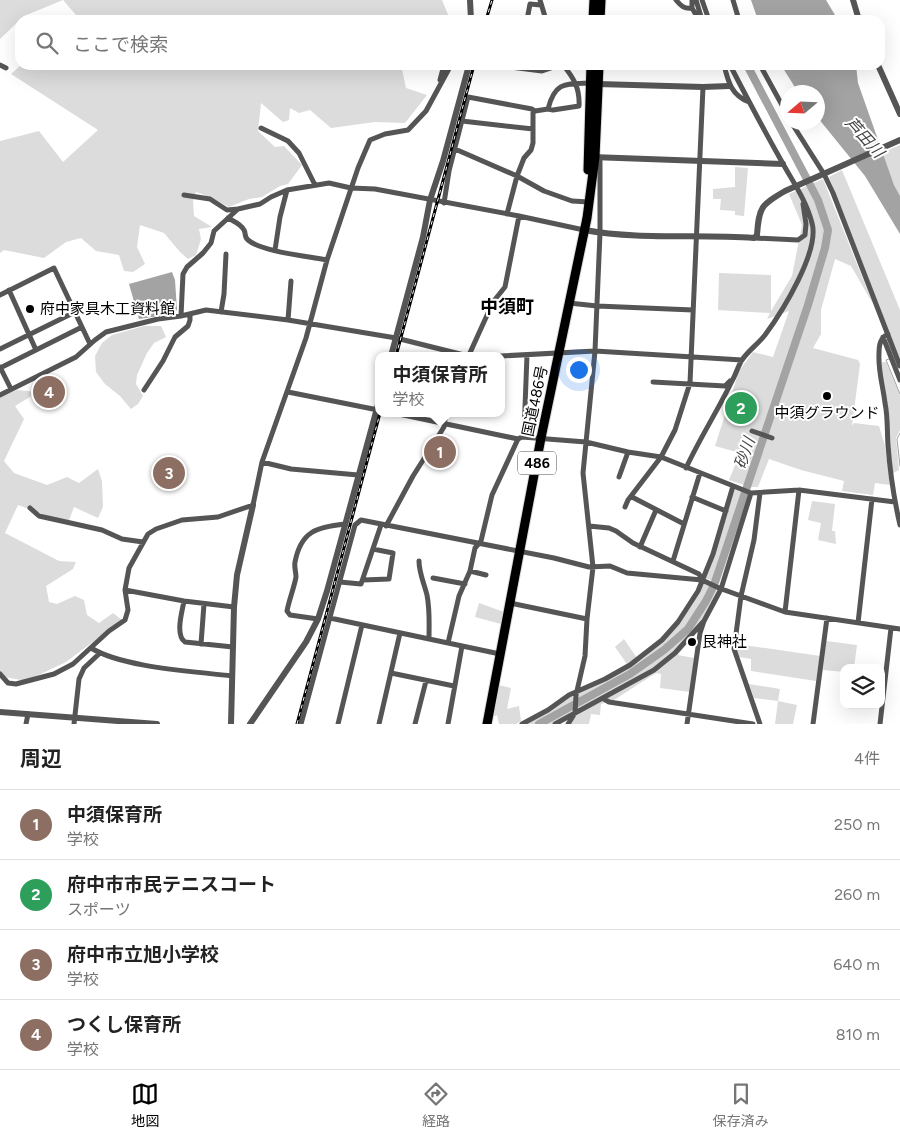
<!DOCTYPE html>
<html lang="ja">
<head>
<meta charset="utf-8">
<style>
  :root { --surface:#fff; --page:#f2f2f2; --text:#222; --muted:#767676; --line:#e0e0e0; --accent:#000 }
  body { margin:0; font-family:Figtree,"Noto Sans JP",sans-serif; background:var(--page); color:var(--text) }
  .controls { position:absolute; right:15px; bottom:15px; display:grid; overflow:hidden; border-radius:10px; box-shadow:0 5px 20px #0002 }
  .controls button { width:45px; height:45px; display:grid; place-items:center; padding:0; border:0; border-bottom:1px solid var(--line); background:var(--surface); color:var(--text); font:25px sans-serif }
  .compass { position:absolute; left:780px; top:85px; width:45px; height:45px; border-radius:50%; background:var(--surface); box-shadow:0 5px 20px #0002; rotate:251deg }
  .you { position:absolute; left:578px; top:369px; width:18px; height:18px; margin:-12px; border:4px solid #fff; border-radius:50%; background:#1a73e8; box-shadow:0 0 0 8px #1a73e833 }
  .badge { display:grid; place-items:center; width:32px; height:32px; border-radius:50%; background:var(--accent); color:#fff; font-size:16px; font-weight:700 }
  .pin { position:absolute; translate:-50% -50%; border:2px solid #fff; box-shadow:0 1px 5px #0006 }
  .popup { position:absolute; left:375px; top:352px; width:130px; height:65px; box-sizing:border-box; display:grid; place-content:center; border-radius:10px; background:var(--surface); filter:drop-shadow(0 1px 4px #0005); font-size:16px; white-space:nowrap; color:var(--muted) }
  .popup b { font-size:19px; color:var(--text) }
  .popup::after { content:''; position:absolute; left:50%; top:100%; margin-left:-10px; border:10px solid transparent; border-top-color:var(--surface) }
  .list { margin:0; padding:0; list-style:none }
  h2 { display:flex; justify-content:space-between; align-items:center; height:65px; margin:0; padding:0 20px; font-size:21px }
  h2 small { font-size:16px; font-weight:400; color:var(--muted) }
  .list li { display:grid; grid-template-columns:32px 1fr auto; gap:15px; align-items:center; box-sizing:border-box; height:70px; padding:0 20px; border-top:1px solid var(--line) }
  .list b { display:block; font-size:19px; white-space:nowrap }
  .list p { margin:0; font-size:16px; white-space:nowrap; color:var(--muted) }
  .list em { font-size:16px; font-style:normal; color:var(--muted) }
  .icon { flex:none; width:28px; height:28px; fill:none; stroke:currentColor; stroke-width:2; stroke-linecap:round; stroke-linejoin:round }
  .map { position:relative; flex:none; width:900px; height:724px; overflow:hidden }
  .search { position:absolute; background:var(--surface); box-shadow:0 5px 20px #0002; left:15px; right:15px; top:15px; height:55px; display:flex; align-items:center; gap:12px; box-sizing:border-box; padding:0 18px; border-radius:15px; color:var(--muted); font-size:19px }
  .sheet { height:345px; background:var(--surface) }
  nav { display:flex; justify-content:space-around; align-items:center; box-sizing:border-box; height:70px; border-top:1px solid var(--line); background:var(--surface); font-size:14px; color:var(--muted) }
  nav a { display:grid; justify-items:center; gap:2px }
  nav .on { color:var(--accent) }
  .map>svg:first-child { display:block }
</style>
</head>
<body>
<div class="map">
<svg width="900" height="724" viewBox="0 0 900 724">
  <rect width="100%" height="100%" fill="#fff"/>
  <path fill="#dcdcdc" d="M0,0H442L449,17L437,15L434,20L414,18L412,20H71L76,15L63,0L24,16L0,39Z
    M21,65H401L406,88L427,95L405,123L375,122L331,128L310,110L299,113L290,108L289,120L283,122L261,103L258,131L275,147L284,146L302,165L288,184L280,186L262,197L249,199L229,207L210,197L196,192L193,201L194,216L212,227L199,229L201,239L196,255L188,259L180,252L164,233L140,225L137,247L145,264L133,272L124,271L119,255L96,251L81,238L66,242L44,258L4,250L0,253V141L39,131L63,162L98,130L11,74Z
    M900,145V196L894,185L882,153Z
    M735,167L748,168L744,216L735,215V211L720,210L721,199H713V189L735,187Z
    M842,170L900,310V359L829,177Z
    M823,179L873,304L851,266L835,259L821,310V334L813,348L858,360L860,364L852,426L854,423L879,426L885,446L890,485L875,483L873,495L842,491L844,481L801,470L769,459L758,487H750L729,480L740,453L715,446L739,371L753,352L773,357L789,311L767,319L770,313L718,310L719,273L771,275V311L792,276L802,225L789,194Z
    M144,326H161L166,337L154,343L147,353L137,375L136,384L143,396L138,404L131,409L120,396L105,384L96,372L95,356L102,343L112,335Z
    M882,362H886L900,395V430L896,438L899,470L893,473L881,381Z
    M17,390L38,392L15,406L24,419L4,461L14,473L47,485L67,477L79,483L98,469L102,481L103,507L98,518L74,507L68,523L18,505L5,533L59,561L76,562L73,569L46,586L49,602L57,604L75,596L84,600L87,615L99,623L113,613L122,620L66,662L26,681L0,676V397Z
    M734,489L749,494L719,584L705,578Z
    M812,501L835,504L832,531H835L836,544L818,540L821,523L808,520Z
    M703,583L717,590L699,628L678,655L694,658L690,692L660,688L661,674L656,673L614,700L601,704L600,715L591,714L589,724H570L578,693C595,684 614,676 630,667C662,647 686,616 703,583Z
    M479,603L504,612L501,624L475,617Z
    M624,639L637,658L627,664L615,647Z
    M826,641L857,645L854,668H844V672L823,670Z
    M737,644L820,656L816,681L751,671V659L739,657L736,649Z
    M749,684L780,689L778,701L797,705L793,724H775L778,701L754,698Z
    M499,685L511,688L507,709L519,706L521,721L516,724H499L497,715L493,717Z
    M572,696L574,698L573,713L551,724H526Z"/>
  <path fill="#a3a3a3" d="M751,0H826L838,20H758Z
    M781,65H856L858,83L894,185L900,196V234L865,176L818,118V92H798Z
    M172,272L175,280L177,310L171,314L139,319L129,284Z"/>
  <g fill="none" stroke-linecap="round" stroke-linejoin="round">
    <path stroke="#a3a3a3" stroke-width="1" d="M889,359L886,360L900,394
      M900,433L897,439L900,466"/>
    <path stroke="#a3a3a3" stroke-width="8" d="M539,724L630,674L664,650L688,629L706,601L714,585L808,305L825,248L828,230L818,200L747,65"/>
    <defs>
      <path id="trunk" d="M593,20L594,0
        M600,20L601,0
        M588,170L591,65
        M487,724L541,438L587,218L595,157L599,65"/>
    </defs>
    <use href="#trunk" stroke="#dbdbdb" stroke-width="11"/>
    <path stroke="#555" stroke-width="5" d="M540,0L546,20
      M676,0C681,6 684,9 692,8
      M692,0V8L699,20
      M696,0L702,20
      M702,0L709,20
      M733,0L739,20
      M527,20L530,4L541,5
      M0,65L6,68
      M494,65L542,71L560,65
      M724,65C728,81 731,95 749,102
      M760,65L788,116
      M440,80L444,65
      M548,109L553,110L579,106C580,89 574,78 563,65
      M462,121L533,129
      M791,122L824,174L833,193L900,366
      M261,128L288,141L299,153L315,185
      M455,149L517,176L544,191L572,201L589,202
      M184,195L210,199L227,210L238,209
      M444,203L449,171L468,97L532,109L535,111
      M507,214L517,176L524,158L531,150L533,143V113L535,111L548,109C555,81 566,84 591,83
      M228,218C233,221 241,224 244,230C246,233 244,237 248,240C262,252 308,256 327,260
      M754,238L798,240L805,235L806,224L803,204
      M275,250L280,217L287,190
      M9,290L36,350
      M0,295L54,268L90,344
      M569,303L597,306L693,310
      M221,312L224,294L226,254
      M181,316L183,274L187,267L203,253L211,243L214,231L238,209L260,204L271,197L287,190L329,183L351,188L375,189L519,216L584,230
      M288,320L291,281
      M888,334C880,338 879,345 879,354C878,371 883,386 885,403C888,417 887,432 888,445C890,472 894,499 900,525
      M883,337L900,380
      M0,349L75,312
      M469,355L493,302L505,287L519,216
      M501,356L595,351L742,360
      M0,367L11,389
      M0,368L82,327
      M653,382L725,386L730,381
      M144,390L163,361L175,337L188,326L190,320V314
      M288,392L378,410
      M0,395L76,357L95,340L106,332L158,319L181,316L206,310L288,320L396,338L464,355L478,356
      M394,413L518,439L522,437L586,442L628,452L661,457L751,493L799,490L895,502
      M752,431L772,438
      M522,437L524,433L527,355
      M262,462L291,469L358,475
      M686,468C700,438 718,410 732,381C736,374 738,366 742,360C748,351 758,344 765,335C782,312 820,251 812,223C806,200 793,182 782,162C764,130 747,98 730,65
      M619,477L628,452
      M632,497L684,524
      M692,497L726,511
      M625,507L628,500L661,457L675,430L690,383L703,87
      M30,508L39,516L102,530L122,539L143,542
      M386,526L413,476L444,427L446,413
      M640,547L656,510
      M419,561C419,573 424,583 427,595C430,610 429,624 429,639
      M673,561L700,473
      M470,571L486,575
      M433,578L465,584
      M363,580L389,579L393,553L373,549
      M702,580L719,588L785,612L900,629
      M340,582L361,584L381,525
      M125,590L184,601L234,607
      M184,601C182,612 175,635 185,642L233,647
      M510,603L587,619
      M785,612L799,490
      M330,618L500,654
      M318,619L290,615L287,611C289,600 294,588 296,577C296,572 294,567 295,562C301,531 317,527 345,524
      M858,623L872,499
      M448,643L459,596L470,571L475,548L481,541L492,495L518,439
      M201,644L204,604
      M91,648C124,668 193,671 232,676
      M391,673L454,686
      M0,674L8,683L16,684L54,674L73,664L109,631L125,620L128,610L125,590L129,568L148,534L156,529L182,520L218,517L253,505L262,462L306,338L327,260L358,168L370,140L385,134L408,130L426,111L451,65
      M604,699L609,702L753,724
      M26,724L28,714
      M74,724L79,679L84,668L100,653
      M301,724L355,525L361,520L554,558L589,567L610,566L627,573L702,580L699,574L633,543L616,531L609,528L589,526
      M338,724L362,625
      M379,724L400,633
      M415,724L426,681
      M448,724L462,646
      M522,724L548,710L569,695L605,679L630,665L662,640L678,622L698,591L713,554L733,486
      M555,724L654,670L675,653L703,622
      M568,724L575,713L576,695L585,656L587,619L593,567L583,473L595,351L600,233V161L595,157
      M687,724L700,633L704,621L721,589L751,493
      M760,724L734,649L741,596L754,540L760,493
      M813,724L827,618
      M880,724L891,628"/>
    <path stroke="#555" stroke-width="6" d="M470,0L471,20
      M853,0L859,20
      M878,65L900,114
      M598,84L703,87L729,86
      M592,157L783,164
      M584,230C640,240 698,234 754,238L757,235C759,207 761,205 785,191L900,140
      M391,356L423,237L430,200L443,161L469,65
      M0,712L157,724
      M231,724L234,607L237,575L253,505
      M250,724L306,642L318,619L327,591L379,401"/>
    <use href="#trunk" stroke="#000" stroke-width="9"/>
    <defs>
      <path id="rail" d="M486,20L492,0
        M396,356L474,65
        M297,724L380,413"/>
    </defs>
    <use href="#rail" stroke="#000" stroke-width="3"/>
    <use href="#rail" stroke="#fff" stroke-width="1" stroke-dasharray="4" stroke-linecap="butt"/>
  </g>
  <g fill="#000" stroke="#fff" stroke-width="2">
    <circle cx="30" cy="309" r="5"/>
    <circle cx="827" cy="396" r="5"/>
    <circle cx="692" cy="642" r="5"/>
  </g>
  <g text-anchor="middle" stroke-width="4" stroke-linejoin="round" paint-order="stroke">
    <rect fill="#fff" stroke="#4c4c4c" stroke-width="1" x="518" y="451.5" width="38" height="23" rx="4"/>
    <g font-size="14" font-weight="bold" fill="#000">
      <text x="537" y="468">486</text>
    </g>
    <g font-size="15" fill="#000" stroke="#fff" text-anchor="start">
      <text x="40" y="314">府中家具木工資料館</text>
      <text x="827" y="418" text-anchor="middle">中須グラウンド</text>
      <text x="702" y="647">艮神社</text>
    </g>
    <g font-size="15" fill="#000" stroke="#fff">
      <text transform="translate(535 401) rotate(-78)" y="5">国道486号</text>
    </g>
    <g font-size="16" font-style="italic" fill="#444" stroke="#fff">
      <text transform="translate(865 137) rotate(48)" y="6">芦田川</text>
      <text transform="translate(744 453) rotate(-71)" y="6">砂川</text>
    </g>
    <g font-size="18" font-weight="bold" fill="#000" stroke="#fff">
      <text x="507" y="313">中須町</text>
    </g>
  </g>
</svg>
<div class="controls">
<button><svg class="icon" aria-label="layers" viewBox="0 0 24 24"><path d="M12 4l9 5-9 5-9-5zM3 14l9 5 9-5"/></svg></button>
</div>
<svg class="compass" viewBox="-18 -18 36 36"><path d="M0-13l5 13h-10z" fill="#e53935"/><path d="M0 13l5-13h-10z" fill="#767676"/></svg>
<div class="you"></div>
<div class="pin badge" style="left:440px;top:452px;background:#8d6e63">1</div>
<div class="popup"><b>中須保育所</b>学校</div>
<div class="pin badge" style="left:741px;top:408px;background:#2e9e5b">2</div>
<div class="pin badge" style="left:169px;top:473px;background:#8d6e63">3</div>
<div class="pin badge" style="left:49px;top:392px;background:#8d6e63">4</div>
<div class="search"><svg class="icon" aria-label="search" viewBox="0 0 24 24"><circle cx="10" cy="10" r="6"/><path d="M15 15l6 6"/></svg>ここで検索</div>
</div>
<section class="sheet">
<h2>周辺<small>4件</small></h2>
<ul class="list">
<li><span class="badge" style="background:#8d6e63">1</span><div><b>中須保育所</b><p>学校</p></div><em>250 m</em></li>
<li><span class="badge" style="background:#2e9e5b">2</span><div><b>府中市市民テニスコート</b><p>スポーツ</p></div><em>260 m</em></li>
<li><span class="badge" style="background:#8d6e63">3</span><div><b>府中市立旭小学校</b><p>学校</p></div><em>640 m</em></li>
<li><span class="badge" style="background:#8d6e63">4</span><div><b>つくし保育所</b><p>学校</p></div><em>810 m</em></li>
</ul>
</section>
<nav>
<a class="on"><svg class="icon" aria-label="map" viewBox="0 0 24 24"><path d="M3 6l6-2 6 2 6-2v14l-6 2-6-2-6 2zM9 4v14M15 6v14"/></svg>地図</a>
<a><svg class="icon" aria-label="directions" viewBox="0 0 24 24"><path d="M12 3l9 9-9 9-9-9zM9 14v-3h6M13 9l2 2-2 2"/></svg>経路</a>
<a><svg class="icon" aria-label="saved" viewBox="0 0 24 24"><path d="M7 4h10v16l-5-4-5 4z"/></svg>保存済み</a>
</nav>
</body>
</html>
